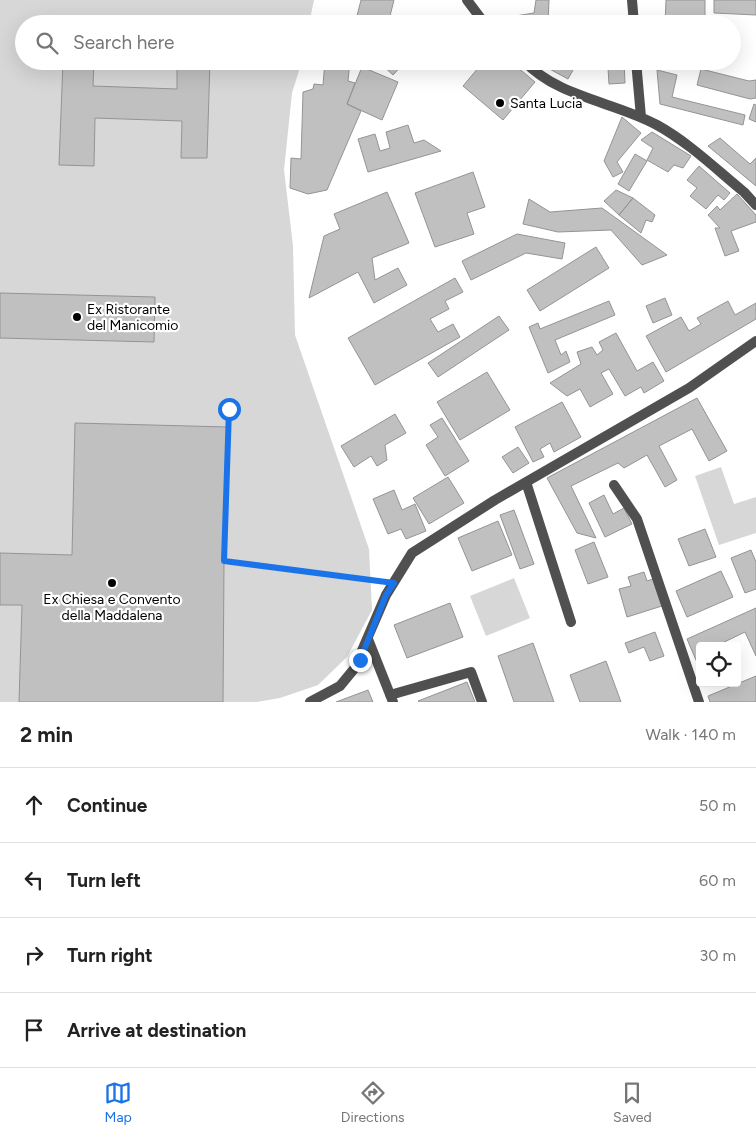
<!DOCTYPE html>
<html lang="en">
<head>
<meta charset="utf-8">
<style>
  :root { --surface:#fff; --page:#f2f2f2; --text:#222; --muted:#767676; --line:#e0e0e0; --accent:#1a73e8 }
  body { margin:0; font-family:Figtree,sans-serif; background:var(--page); color:var(--text) }
  .controls { position:absolute; right:15px; bottom:15px; display:grid; overflow:hidden; border-radius:5px; box-shadow:0 5px 20px #0002 }
  .controls button { width:45px; height:45px; display:grid; place-items:center; padding:0; border:0; border-bottom:1px solid var(--line); background:var(--surface); color:var(--text); font:25px sans-serif }
  .stop { position:absolute; width:15px; height:15px; margin:-11px; border:4px solid #1a73e8; border-radius:50%; background:#fff }
  .stop.end { background:#1a73e8; border-color:#fff; box-shadow:0 1px 5px #0008 }
  .list { margin:0; padding:0; list-style:none }
  h2 { display:flex; justify-content:space-between; align-items:center; height:65px; margin:0; padding:0 20px; font-size:21px }
  h2 small { font-size:16px; font-weight:400; color:var(--muted) }
  .list li { display:grid; grid-template-columns:32px 1fr auto; gap:15px; align-items:center; box-sizing:border-box; height:75px; padding:0 20px; border-top:1px solid var(--line) }
  .list b { display:block; font-size:19px; white-space:nowrap }
  .list em { font-size:16px; font-style:normal; color:var(--muted) }
  .icon { flex:none; width:28px; height:28px; fill:none; stroke:currentColor; stroke-width:2; stroke-linecap:round; stroke-linejoin:round }
  .map { position:relative; flex:none; width:756px; height:702px; overflow:hidden }
  .search { position:absolute; background:var(--surface); box-shadow:0 5px 20px #0002; left:15px; right:15px; top:15px; height:55px; display:flex; align-items:center; gap:12px; box-sizing:border-box; padding:0 18px; border-radius:28px; color:var(--muted); font-size:19px }
  .sheet { height:365px; background:var(--surface) }
  nav { display:flex; justify-content:space-around; align-items:center; box-sizing:border-box; height:70px; border-top:1px solid var(--line); background:var(--surface); font-size:14px; color:var(--muted) }
  nav a { display:grid; justify-items:center; gap:2px }
  nav .on { color:var(--accent) }
  .map>svg:first-child { display:block }
</style>
</head>
<body>
<div class="map">
<svg width="756" height="702" viewBox="0 0 756 702">
  <rect width="100%" height="100%" fill="#fff"/>
  <path fill="#d7d7d7" d="M0,0H314L309,24H24V61H302L292,93L284,170L293,246L295,335L369,549L372,610L347,657L318,685L280,698L257,702H0Z
    M721,467L734,504L756,497V533L719,545L695,476Z
    M514,578L530,618L486,636L470,596Z"/>
  <path fill="#c0c0c0" stroke="#949494" d="M361,0H394L388,24H355Z
    M536,0H549L548,24H504L503,18L534,13Z
    M666,0H705V16H690L689,24H665Z
    M714,0H756V15L714,13Z
    M63,61H94L93,86L177,89V61H210L207,158H181L182,121L95,118L94,166L59,165Z
    M325,61H350L348,81L355,83L347,104L361,111L327,190L308,194L290,188L291,158L301,159L303,92L313,89L314,84L323,85Z
    M383,61H406L393,75L381,64Z
    M484,61H510L535,82L503,120L463,86Z
    M535,61H578L568,79Z
    M591,61H624L625,83L609,84L608,68L591,69Z
    M362,67L398,82L382,120L347,104Z
    M701,69L749,81L756,80V98L750,99L697,85Z
    M657,70L677,75L672,97L745,115L743,125L660,104Z
    M754,104L756,105V122L749,119Z
    M622,117L641,133L617,162L623,172L613,177L604,161Z
    M408,125L414,143L424,140L441,151L368,172L358,139L375,134L380,151L390,148L386,132Z
    M652,132L691,156L683,168L674,165L668,172L647,160L653,148L641,140Z
    M720,138L750,164L756,158V186L708,146Z
    M635,154L647,161L629,191L618,184Z
    M699,166L730,193L724,200L718,195L706,209L690,196L697,188L687,180Z
    M473,172L485,207L467,213L474,234L435,247L415,193Z
    M616,190L633,198L619,215L604,201Z
    M387,192L409,243L372,258L375,280L398,268L407,285L374,303L358,272L309,298L324,236L340,229L334,214Z
    M737,194L756,215V222L731,231L739,251L725,256L715,228H720L708,215L717,206L720,210Z
    M633,198L655,215L652,222L646,220L641,233L619,215Z
    M529,199L550,212L602,208L667,255L642,265L611,230L558,232L523,224Z
    M517,234L565,243L562,259L526,253L471,280L462,261Z
    M596,247L609,268L540,311L527,290Z
    M455,278L463,292L445,301L449,309L430,319L438,332L453,324L460,337L375,385L348,338Z
    M0,293L155,297L154,342L0,338Z
    M665,298L672,315L653,323L646,306Z
    M609,301L615,315L555,340L561,355L566,351L570,362L548,373L529,327L538,323L540,329Z
    M728,301L735,315L756,303V319L666,372L646,336L681,317L689,331L701,324L697,318Z
    M499,316L509,330L438,377L428,363Z
    M616,333L637,371L653,362L664,381L644,393L641,387L625,396L609,369L601,373L613,394L590,407L580,389L567,396L550,383L581,364L577,352L592,347L597,355L603,350L599,342Z
    M487,372L510,410L460,440L437,402Z
    M697,398L727,451L709,461L692,429L659,446L677,480L665,487L647,455L624,468L618,463L571,486L596,538L577,533L547,478Z
    M562,402L581,437L554,452L550,443L540,449L544,457L533,462L515,427Z
    M395,414L406,433L385,445L387,460L377,466L371,456L354,467L341,446Z
    M442,418L469,461L445,476L426,445L438,437L430,425Z
    M75,423L228,427L224,561L223,702H19L22,605H0V553L72,555Z
    M518,447L529,463L513,473L502,457Z
    M448,477L464,503L429,524L413,498Z
    M394,490L402,510L415,504L426,531L406,539L401,529L388,534L373,499Z
    M604,495L613,514L624,508L632,524L605,537L589,503Z
    M514,510L534,564L520,569L500,515Z
    M498,521L512,555L472,571L458,538Z
    M705,529L716,557L689,566L678,539Z
    M594,542L608,577L588,584L575,550Z
    M751,550L756,562V589L745,593L731,558Z
    M721,571L733,597L687,617L676,591Z
    M644,572L647,581L653,579L662,606L627,617L619,589L631,586L628,577Z
    M450,603L463,637L407,658L394,625Z
    M756,608V656L745,632L716,646H700L699,667L687,639Z
    M655,632L664,656L650,661L644,647L629,653L625,643Z
    M533,643L554,702H514L498,656Z
    M606,661L621,702H580L570,675Z
    M756,676V702H710L708,696Z
    M467,682L475,702H419L418,701Z
    M368,690L373,702H336Z"/>
  <g fill="none" stroke-linecap="round" stroke-linejoin="round">
    <path stroke="#727272" stroke-width="3" stroke-dasharray="1 2.5" stroke-linecap="butt" d="M229,409L224,561L378,581"/>
    <path stroke="#505050" stroke-width="10" d="M467,0L485,24
      M632,0L634,24
      M524,61C559,98 613,101 657,125C688,142 716,169 744,192L756,205
      M636,61L641,117
      M526,482L571,622
      M614,485L637,519L699,702
      M368,639L393,702
      M390,695L471,672L482,702
      M310,702L340,686L354,669L386,595L412,553L495,500L689,388L756,341"/>
  </g>
  <g fill="none" stroke-linecap="round" stroke-linejoin="round">
    <path stroke="#1a73e8" stroke-width="6" d="M229,409L224,561L394,583L386,595L360,660"/>
  </g>
  <g fill="#000" stroke="#fff" stroke-width="2">
    <circle cx="500" cy="103" r="5"/>
    <circle cx="77" cy="317" r="5"/>
    <circle cx="112" cy="583" r="5"/>
  </g>
  <g text-anchor="middle" stroke-width="4.5" stroke-linejoin="round" paint-order="stroke">
    <g font-size="14" fill="#000" stroke="#fff" text-anchor="start">
      <text x="510" y="108">Santa Lucia</text>
      <text x="87" y="314">Ex Ristorante<tspan x="87" dy="16">del Manicomio</tspan></text>
      <text x="112" y="604" text-anchor="middle">Ex Chiesa e Convento<tspan x="112" dy="16">della Maddalena</tspan></text>
    </g>
  </g>
</svg>
<div class="controls">
<button><svg class="icon" aria-label="locate" viewBox="0 0 24 24"><circle cx="12" cy="12" r="6"/><path d="M12 2v4M12 18v4M2 12h4M18 12h4"/></svg></button>
</div>
<div class="stop" style="left:229px;top:409px"></div>
<div class="stop end" style="left:360px;top:660px"></div>
<div class="search"><svg class="icon" aria-label="search" viewBox="0 0 24 24"><circle cx="10" cy="10" r="6"/><path d="M15 15l6 6"/></svg>Search here</div>
</div>
<section class="sheet">
<h2>2 min<small>Walk · 140 m</small></h2>
<ul class="list">
<li><svg class="icon" aria-label="ahead" viewBox="0 0 24 24"><path d="M12 20V5M6 11l6-6 6 6"/></svg><div><b>Continue</b></div><em>50 m</em></li>
<li><svg class="icon" aria-label="left" viewBox="0 0 24 24"><path d="M17 20v-9H6M10 6l-5 5 5 5"/></svg><div><b>Turn left</b></div><em>60 m</em></li>
<li><svg class="icon" aria-label="right" viewBox="0 0 24 24"><path d="M7 20v-9h11M14 6l5 5-5 5"/></svg><div><b>Turn right</b></div><em>30 m</em></li>
<li><svg class="icon" aria-label="arrive" viewBox="0 0 24 24"><path d="M6 21V4h12l-3 4 3 4H6"/></svg><div><b>Arrive at destination</b></div></li>
</ul>
</section>
<nav>
<a class="on"><svg class="icon" aria-label="map" viewBox="0 0 24 24"><path d="M3 6l6-2 6 2 6-2v14l-6 2-6-2-6 2zM9 4v14M15 6v14"/></svg>Map</a>
<a><svg class="icon" aria-label="directions" viewBox="0 0 24 24"><path d="M12 3l9 9-9 9-9-9zM9 14v-3h6M13 9l2 2-2 2"/></svg>Directions</a>
<a><svg class="icon" aria-label="saved" viewBox="0 0 24 24"><path d="M7 4h10v16l-5-4-5 4z"/></svg>Saved</a>
</nav>
</body>
</html>
